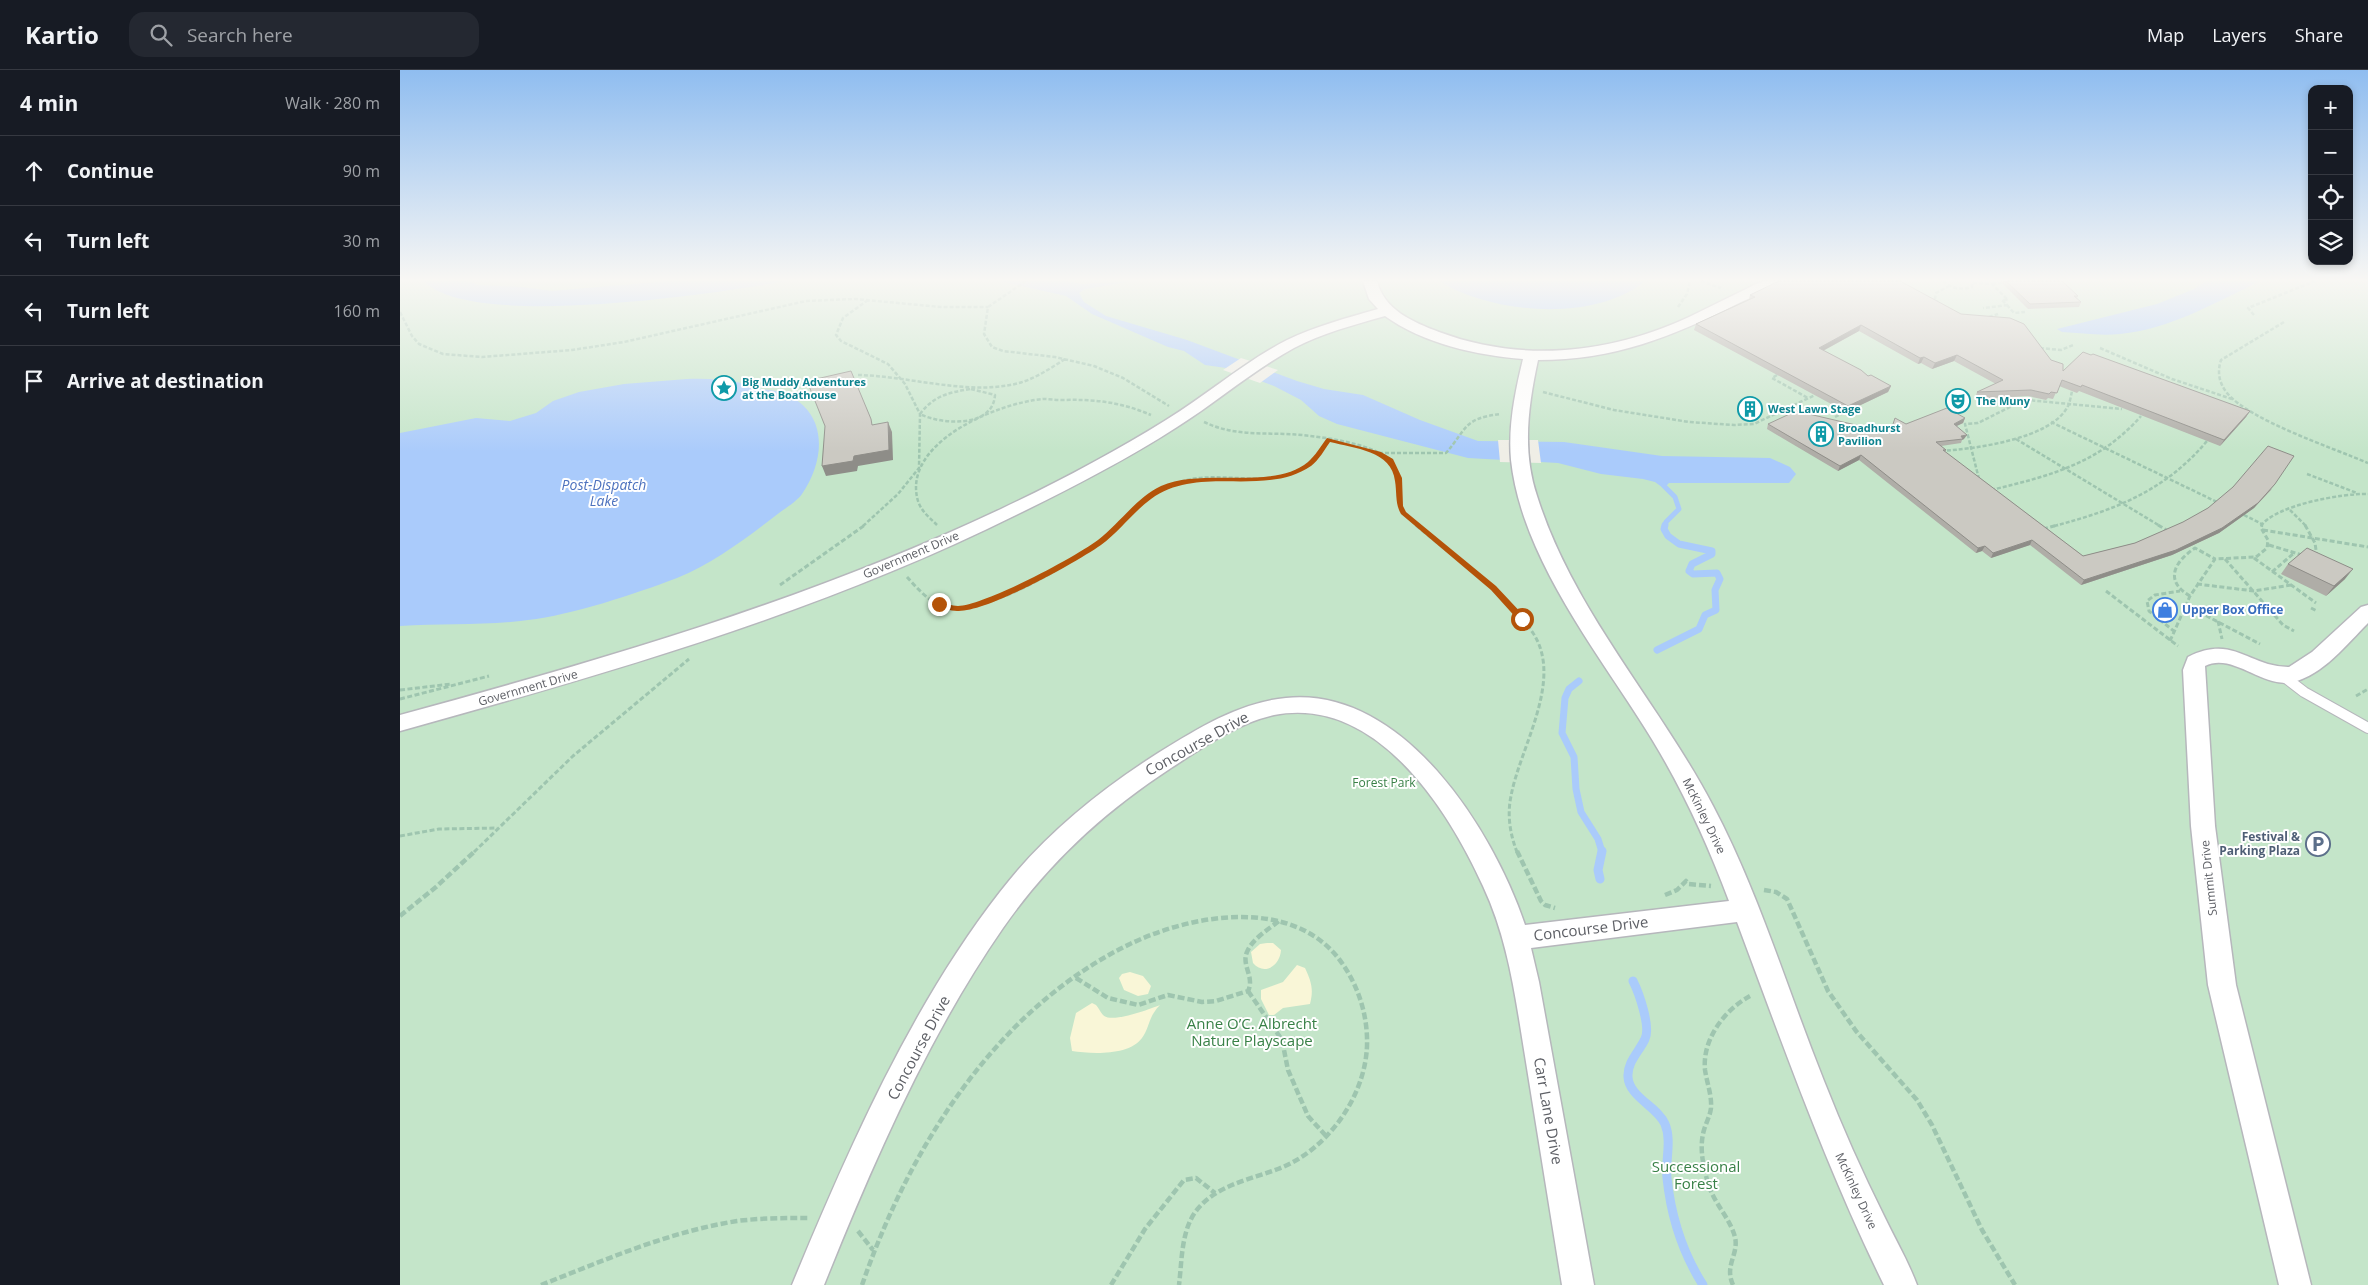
<!DOCTYPE html>
<html lang="en">
<head>
<meta charset="utf-8">
<style>
  :root { --surface:#171b24; --page:#242831; --text:#f1f3f6; --muted:#9ea1a6; --line:#363941 }
  body { margin:0; font-family:"Open Sans",sans-serif; background:var(--page); color:var(--text) }
  .controls { position:absolute; right:15px; top:15px; display:grid; overflow:hidden; border-radius:10px; box-shadow:0 2px 8px #0003 }
  .controls button { width:45px; height:45px; display:grid; place-items:center; padding:0; border:0; border-bottom:1px solid var(--line); background:var(--surface); color:var(--text); font:25px sans-serif }
  .stop { position:absolute; width:15px; height:15px; margin:-11px; border:4px solid #b45309; border-radius:50%; background:#fff }
  .stop.end { background:#b45309; border-color:#fff; box-shadow:0 1px 5px #0008 }
  .list { margin:0; padding:0; list-style:none }
  h2 { display:flex; justify-content:space-between; align-items:center; height:65px; margin:0; padding:0 20px; font-size:21px }
  h2 small { font-size:16px; font-weight:400; color:var(--muted) }
  .list li { display:grid; grid-template-columns:32px 1fr auto; gap:15px; align-items:center; box-sizing:border-box; height:70px; padding:0 20px; border-top:1px solid var(--line) }
  .list b { display:block; font-size:19px; white-space:nowrap }
  .list em { font-size:16px; font-style:normal; color:var(--muted) }
  .icon { flex:none; width:28px; height:28px; fill:none; stroke:currentColor; stroke-width:2; stroke-linecap:round; stroke-linejoin:round }
  .map { position:relative; flex:none; width:1968px; height:1215px; overflow:hidden }
  header { display:flex; align-items:center; gap:30px; box-sizing:border-box; height:70px; padding:0 25px; background:var(--surface); border-bottom:1px solid var(--line) }
  header strong { font-size:24px }
  nav { display:flex; gap:28px; margin-inline-start:auto; font-size:18px }
  .search { width:350px; height:45px; background:var(--page); display:flex; align-items:center; gap:12px; box-sizing:border-box; padding:0 18px; border-radius:15px; color:var(--muted); font-size:19px }
  main { display:flex }
  aside { flex:1; background:var(--surface) }
  .map>svg:first-child { display:block }
</style>
</head>
<body>
<header>
<strong>Kartio</strong>
<div class="search"><svg class="icon" aria-label="search" viewBox="0 0 24 24"><circle cx="10" cy="10" r="6"/><path d="M15 15l6 6"/></svg>Search here</div>
<nav><a>Map</a><a>Layers</a><a>Share</a></nav>
</header>
<main>
<aside>
<h2>4 min<small>Walk · 280 m</small></h2>
<ul class="list">
<li><svg class="icon" aria-label="ahead" viewBox="0 0 24 24"><path d="M12 20V5M6 11l6-6 6 6"/></svg><div><b>Continue</b></div><em>90 m</em></li>
<li><svg class="icon" aria-label="left" viewBox="0 0 24 24"><path d="M17 20v-9H6M10 6l-5 5 5 5"/></svg><div><b>Turn left</b></div><em>30 m</em></li>
<li><svg class="icon" aria-label="left" viewBox="0 0 24 24"><path d="M17 20v-9H6M10 6l-5 5 5 5"/></svg><div><b>Turn left</b></div><em>160 m</em></li>
<li><svg class="icon" aria-label="arrive" viewBox="0 0 24 24"><path d="M6 21V4h12l-3 4 3 4H6"/></svg><div><b>Arrive at destination</b></div></li>
</ul>
</aside>
<div class="map">
<svg width="1968" height="1215" viewBox="0 0 1968 1215">
  <rect width="100%" height="100%" fill="#efeee6"/>
  <path fill="#c4e5c9" d="M0,211H1968V1215H0Z"/>
  <path fill="#f9f6d7" d="M867,873H873L881,880C880,896 864,906 853,893L851,882L860,874Z
    M897,895L905,898C911,911 914,919 910,934L883,938L874,945H869L861,929V920L883,912Z
    M730,902L743,906L751,916L748,924L738,926L724,920L719,908L722,904Z
    M692,933L696,935C699,938 700,942 703,945C711,954 750,939 760,935C748,947 750,957 742,968C729,986 691,984 672,981L670,968L676,943Z"/>
  <path fill="#aacbfb" d="M24,211H68L79,215L122,217L152,221L267,211H386C320,223 70,261 24,211Z
    M599,211H668L682,214L734,211L685,219L679,223L684,232L706,246L787,270L897,311L924,319L963,325L1020,350L1078,371L1164,372L1262,386L1370,388L1390,397L1396,404L1389,413H1269L1266,416L1270,423L1255,412L1243,409L1201,404L1158,393L1068,388L937,354L919,346L901,330L874,316L826,298L805,295L784,281L768,277L692,244L666,226Z
    M1039,211H1245C1194,253 1092,244 1039,211Z
    M1806,211H1860C1815,233 1770,259 1720,264C1700,266 1681,263 1662,262L1657,259L1757,234L1794,219Z
    M287,309C307,308 327,310 347,314C351,315 354,318 357,318C368,321 380,320 390,326C429,347 424,392 402,424C397,431 386,438 379,443C348,467 314,493 277,508C235,524 172,545 128,550C86,556 43,553 0,556V363L76,348L110,351L136,343L153,331L179,322L224,314Z"/>
  <path fill="#efeee6" d="M841,288L878,300L860,313L823,300Z
    M1098,370H1138L1141,393L1100,392Z"/>
  <g fill="none" stroke-linecap="round" stroke-linejoin="round">
    <path stroke="#aacbfb" stroke-width="5" d="M1264,416L1275,427L1279,439L1266,452L1265,456"/>
    <path stroke="#aacbfb" stroke-width="7" d="M1257,580L1299,559L1305,545L1316,540L1315,520L1320,509L1317,503L1293,504L1289,501L1292,494L1312,484V481L1279,474L1268,466L1264,459L1265,455
      M1179,611L1169,619L1165,628L1162,663L1174,687L1176,719L1181,742L1198,769L1202,782"/>
    <path stroke="#aacbfb" stroke-width="9" d="M1200,809L1198,800L1202,781
      M1233,911C1239,923 1251,957 1245,969C1239,982 1227,992 1228,1007C1229,1027 1258,1037 1265,1054C1272,1071 1265,1091 1267,1108C1271,1146 1282,1182 1303,1215"/>
    <defs>
      <path id="service" d="M1882,605L1904,622L1968,658"/>
      <path id="minor" d="M963,211H977C984,240 1013,252 1039,262C1122,293 1209,284 1289,247C1306,239 1323,230 1340,222C1347,219 1354,214 1361,212C1366,210 1374,211 1380,211C1371,221 1351,227 1339,233C1272,267 1214,290 1138,290C1128,336 1122,381 1137,426C1173,541 1258,631 1313,736C1359,823 1387,919 1424,1011C1442,1057 1462,1102 1484,1146C1495,1169 1508,1191 1517,1215H1484C1426,1097 1383,975 1337,852L1131,878L1139,912L1194,1215H1162C1150,1141 1138,1066 1126,992C1116,932 1109,871 1083,816C1047,737 975,625 874,645C837,653 802,678 771,698C705,741 648,793 603,858C529,964 472,1095 424,1215H392C447,1082 511,936 600,822C642,767 696,723 755,685C795,660 839,632 886,628C1003,616 1093,760 1125,855L1329,831C1308,775 1284,722 1253,671C1202,587 1122,491 1111,390C1108,356 1115,322 1123,289C1076,285 1024,274 985,246C954,255 922,263 894,278C852,301 817,332 777,357C726,390 671,418 616,445C421,542 209,603 0,661V645C205,589 409,530 601,439C658,412 713,383 766,350C807,325 844,292 887,270C916,256 947,248 978,239L969,229Z
        M1968,535V553C1947,574 1923,605 1893,612C1863,619 1833,582 1805,596L1815,756L1836,915L1911,1215H1879L1808,915L1791,756L1783,600L1788,587C1834,564 1848,597 1889,597L1912,582L1961,537Z"/>
    </defs>
    <use href="#service" stroke="#b6b7bc" stroke-width="12"/>
    <use href="#minor" stroke="#b6b7bc" stroke-width="3"/>
    <path stroke="#9ec5af" stroke-width="2.5" stroke-dasharray="4 2" stroke-linecap="butt" d="M626,211L588,237L584,264L592,277L603,281L655,287L694,296L723,308L769,336
      M1301,211L1321,218
      M1543,211C1552,219 1561,220 1572,217V212
      M1573,213L1592,214L1608,230H1602L1607,235L1583,238
      M1592,214L1602,213
      M1539,234L1535,229L1536,223L1549,216
      M1607,235L1614,243L1625,242
      M1278,237L1287,224L1290,211
      M0,242L12,266L19,274L43,284L82,287L172,280L224,272L406,231L455,229L541,237H588
      M1854,245L1848,238L1915,211
      M1589,247L1598,244
      M1884,252L1821,290C1817,302 1819,313 1827,323C1849,350 1933,378 1968,393
      M1640,278L1661,280L1673,275
      M1700,278L1772,309L1832,329
      M458,305C507,306 563,324 610,315C630,312 648,300 665,289
      M1377,305L1372,308L1408,328
      M571,319L595,325C593,358 542,355 520,344C533,326 550,322 571,319Z
      M1143,322L1214,340L1289,352L1334,355L1354,354L1415,325
      M1425,341L1436,337
      M1435,347L1445,342
      M804,352C831,365 858,363 886,364C908,365 930,368 951,373C963,376 976,380 986,387C1006,402 991,427 1004,443C1007,448 1013,452 1018,456
      M1651,352L1817,432
      M1616,369L1760,456
      M1541,381C1574,379 1652,369 1668,336C1670,332 1671,326 1672,321
      M979,383H1046C1067,359 1063,348 1101,344
      M1907,404L1957,423
      M1579,409L1565,354L1578,353L1614,335V331L1617,329L1722,339
      M1591,420C1650,406 1700,393 1741,346
      M1890,440L1906,456
      M1844,445L1862,454
      M537,455C530,448 521,441 518,431C501,373 597,333 643,329C649,329 655,330 662,330C694,329 721,332 751,345
      M463,456L498,424L519,398L520,344L505,314L488,294L441,271L436,265L443,248L468,230
      M718,456C738,436 755,419 783,411C825,399 875,423 912,391C919,385 924,377 929,370
      M1654,456C1715,440 1765,421 1807,371
      M1861,456C1875,435 1944,423 1968,424"/>
    <path stroke="#9ec5af" stroke-width="3" stroke-dasharray="5 2.5" stroke-linecap="butt" d="M1016,455C1056,490 1103,518 1133,563C1164,610 1120,677 1111,726C1107,745 1110,764 1117,782
      M1758,455L1768,461
      M1905,455L1915,473L1917,487
      M1643,459L1658,455
      M1863,460L1968,477
      M1869,475L1902,485
      M1854,488L1916,533
      M1825,489L1883,555L1894,561
      M1872,502L1894,483
      M507,507C518,519 532,536 550,538C593,543 688,485 719,455
      M1797,514L1854,521L1891,515
      M380,515L465,455
      M1706,521L1778,576
      M1790,526C1764,511 1774,492 1795,478L1815,489
      M1786,535L1860,574
      M1911,538L1917,541
      M1818,551L1822,569
      M1775,562L1749,541L1747,531L1755,525L1780,521
      M1770,571L1790,526L1815,489L1856,487L1867,478L1868,470L1861,458L1862,455
      M0,620L51,614
      M1956,626L1968,619
      M0,629L89,606
      M0,766L39,759L97,758
      M74,782L173,686L289,589"/>
    <path stroke="#9ec5af" stroke-width="4.5" stroke-dasharray="7 3" stroke-linecap="butt" d="M1117,781L1141,831L1145,835L1155,838
      M1364,820L1376,822L1387,829L1428,921L1456,961L1517,1030L1532,1055L1582,1160L1615,1215
      M1265,825L1277,820L1286,811L1289,814L1311,816
      M0,846L36,817L75,781
      M676,908L708,928L738,935L768,925L802,932L816,931L848,921C855,907 841,895 847,882C852,869 869,859 879,851
      M848,921L882,970L888,1000L908,1046L926,1066
      M458,1161L473,1180
      M141,1215C205,1190 268,1162 337,1151C361,1148 385,1148 409,1148
      M462,1215C495,1120 544,1029 615,957C648,924 688,894 730,874C792,844 891,827 939,889C958,914 968,945 967,976C965,1028 926,1081 878,1099C849,1110 816,1115 796,1141C781,1161 782,1191 779,1215
      M711,1215L745,1159L784,1110L796,1108L815,1123
      M1333,1215C1324,1195 1339,1185 1335,1167C1330,1148 1313,1132 1308,1113C1303,1096 1299,1077 1304,1060C1306,1053 1310,1046 1311,1038C1312,1026 1307,1013 1305,1000C1302,970 1324,940 1350,926"/>
    <use href="#service" stroke="#fff" stroke-width="10"/>
    <use href="#minor" fill="#fff" fill-rule="evenodd"/>
  </g>
  <path fill="#afada7" d="M1600,211H1662L1678,226L1677,228L1681,232L1679,237L1628,239Z
    M1350,225L1561,244L1651,290L1663,301L1850,341L1846,347L1820,376L1679,321L1677,323L1659,316L1653,329L1648,328L1646,330L1628,326L1575,329L1577,322L1596,314L1554,291L1532,299L1521,293L1518,294L1459,261L1423,281L1468,306L1491,316L1488,322L1446,342L1294,260L1296,254L1349,229Z
    M1565,348L1563,353L1557,356L1564,369L1562,370L1561,373L1541,376L1546,380L1545,382L1683,486L1735,473L1872,419L1854,438L1819,463L1772,485L1681,515L1630,475L1591,488L1582,481L1576,483L1459,390L1438,401L1367,359L1368,354L1490,363L1506,354Z
    M1888,494L1945,509L1926,526L1881,504Z"/>
  <path fill="#8e8d88" d="M1461,255L1459,261L1417,284L1419,278Z
    M1557,285L1554,291L1532,299L1535,293Z
    M1524,287L1521,293L1518,294L1520,288Z
    M1491,316L1488,322L1446,342L1448,336Z
    M1850,341L1846,347L1820,376L1824,370Z
    M1565,348L1563,353L1552,358L1554,354Z
    M488,352L492,362L493,390L458,396L457,401L426,406L422,396L454,386Z
    M1567,365L1564,369L1562,370L1563,369L1561,366Z
    M1461,385L1459,390L1438,401L1440,396Z
    M1875,414L1854,438L1819,463L1772,485L1681,515L1684,510Z
    M1632,470L1630,475L1591,488L1593,483Z
    M1585,476L1582,481L1576,483L1578,478Z
    M1953,499L1945,509L1926,526L1934,516Z"/>
  <path fill="#cbc9c2" stroke="#8e8d88" d="M1379,211H1500L1561,244L1610,248L1624,254L1651,290L1663,294V301L1683,282L1691,285L1693,284L1850,341L1824,370L1682,315L1681,317L1662,310L1657,323L1651,322L1649,324L1631,320L1577,322L1603,310L1557,285L1535,293L1524,287L1520,288L1461,255L1419,278L1461,300L1468,306L1471,305L1491,316L1448,336L1296,254L1355,227L1350,225Z
    M1606,211H1662L1678,226H1674L1681,232L1630,234Z
    M451,301L471,349L472,355L488,352L489,380L454,386L453,391L422,396L425,356L409,316L417,314L416,309Z
    M1547,338L1565,348L1554,354L1567,365L1561,366L1563,369L1536,372L1546,380H1543L1683,486L1735,473L1783,452L1808,438L1833,417L1868,376L1894,386L1875,414L1858,433L1822,458L1776,480L1684,510L1632,470L1593,483L1585,476L1578,478L1461,385L1440,396L1368,354L1396,341L1490,363L1495,348L1506,354Z
    M1907,478L1953,499L1934,516L1888,494Z"/>
  <linearGradient id="sky" x2="0" y2="1"><stop stop-color="#8fbdf0"/><stop offset="0.55" stop-color="#f8f7f4"/><stop offset="1" stop-color="#f8f7f4" stop-opacity="0"/></linearGradient>
  <rect width="1968" height="382" fill="url(#sky)"/>
  <path fill="#b45309" d="M927,368L981,382L993,389L1002,408L1003,436L1006,442L1096,516L1125,547V551H1119L1091,520L1001,444C995,434 997,423 995,411C992,381 954,378 930,372C925,379 919,390 911,396C864,428 799,394 751,429C733,442 719,462 701,475C675,493 586,543 557,541C551,541 540,538 536,534L539,532C545,533 552,536 558,536C585,535 674,488 698,470C719,454 736,428 761,416C804,397 873,421 908,392C915,386 921,376 927,368Z"/>
  <defs>
    <symbol id="sight-ring" viewBox="-11 -11 22 22"><circle r="9.5" fill="#fff" stroke="#0f9aa8" stroke-width="1.5"/><path d="M0-6L1.8-2.2L6-1.7L2.9 1.2L3.7 5.4L0 3.3L-3.7 5.4L-2.9 1.2L-6-1.7L-1.8-2.2Z" fill="#0f9aa8"/></symbol>
    <symbol id="theatre-ring" viewBox="-11 -11 22 22"><circle r="9.5" fill="#fff" stroke="#0f9aa8" stroke-width="1.5"/><path d="M-5-5.5Q0-4 5-5.5V0Q5 5 0 6Q-5 5-5 0ZM-3.3-2.5H-1v1.5H-3.3ZM1-2.5H3.3v1.5H1ZM-2.8 1Q0 5.5 2.8 1Z" fill="#0f9aa8"/></symbol>
    <symbol id="building-ring" viewBox="-11 -11 22 22"><circle r="9.5" fill="#fff" stroke="#0f9aa8" stroke-width="1.5"/><path d="M-4-6H4V6H1V3H-1V6H-4ZM-2.5-4.3h1.7v1.8h-1.7ZM.8-4.3h1.7v1.8H.8ZM-2.5-1h1.7V.8h-1.7ZM.8-1h1.7V.8H.8Z" fill="#0f9aa8"/></symbol>
    <symbol id="shop-ring" viewBox="-11 -11 22 22"><circle r="9.5" fill="#fff" stroke="#3f7fe0" stroke-width="1.5"/><path d="M-5-2.5h2.3a2.7 3.5 0 0 1 5.4 0H5L5.5 6h-11ZM-1.5-2.5h3a1.5 2.3 0 0 0-3 0Z" fill="#3f7fe0"/></symbol>
    <symbol id="parking-ring" viewBox="-11 -11 22 22"><circle r="9.5" fill="#fff" stroke="#5c6f8a" stroke-width="1.5"/><path d="M-3.5-5.5H1a3.5 3.5 0 0 1 0 7H-1V5.5H-3.5ZM-1-3.4V-.6H.8a1.4 1.4 0 0 0 0-2.8Z" fill="#5c6f8a"/></symbol>
  </defs>
  <g fill-rule="evenodd">
    <use href="#sight-ring" x="310" y="304" width="28" height="28"/>
    <use href="#theatre-ring" x="1544" y="317" width="28" height="28"/>
    <use href="#building-ring" x="1336" y="325" width="28" height="28"/>
    <use href="#building-ring" x="1407" y="350" width="28" height="28"/>
    <use href="#shop-ring" x="1751" y="526" width="28" height="28"/>
    <use href="#parking-ring" x="1904" y="760" width="28" height="28"/>
  </g>
  <g text-anchor="middle" stroke-width="4" stroke-linejoin="round" paint-order="stroke">
    <g font-size="11" font-weight="bold" fill="#0d838f" stroke="#fff" text-anchor="start">
      <text x="342" y="316">Big Muddy Adventures<tspan x="342" dy="13">at the Boathouse</tspan></text>
      <text x="1576" y="335">The Muny</text>
      <text x="1368" y="343">West Lawn Stage</text>
      <text x="1438" y="362">Broadhurst<tspan x="1438" dy="13">Pavilion</tspan></text>
    </g>
    <g font-size="12" fill="#5e6066" stroke="#fff">
      <text transform="translate(511 485) rotate(-23)" y="4">Government Drive</text>
      <text transform="translate(128 618) rotate(-16)" y="4">Government Drive</text>
      <text transform="translate(1304 746) rotate(64)" y="4">McKinley Drive</text>
      <text transform="translate(1809 808) rotate(-96)" y="4">Summit Drive</text>
      <text transform="translate(1456 1121) rotate(65)" y="4">McKinley Drive</text>
    </g>
    <g font-size="12" font-weight="bold" fill="#366cbe" stroke="#fff" text-anchor="start">
      <text x="1782" y="544">Upper Box Office</text>
    </g>
    <g font-size="12" fill="#398147" stroke="#fff">
      <text x="984" y="717">Forest Park</text>
    </g>
    <g font-size="12" font-weight="bold" fill="#4e5e75" stroke="#fff" text-anchor="end">
      <text x="1900" y="771">Festival &amp;<tspan x="1900" dy="14">Parking Plaza</tspan></text>
    </g>
    <g font-size="14" font-style="italic" fill="#4d72be" stroke="#fff">
      <text x="204" y="420">Post-Dispatch<tspan x="204" dy="16">Lake</tspan></text>
    </g>
    <g font-size="15" fill="#5e6066" stroke="#fff">
      <text transform="translate(797 674) rotate(-29)" y="5">Concourse Drive</text>
      <text transform="translate(1191 859) rotate(-7)" y="5">Concourse Drive</text>
      <text transform="translate(519 978) rotate(-62)" y="5">Concourse Drive</text>
      <text transform="translate(1148 1041) rotate(80)" y="5">Carr Lane Drive</text>
    </g>
    <g font-size="15" fill="#398147" stroke="#fff">
      <text x="852" y="959">Anne O’C. Albrecht<tspan x="852" dy="17">Nature Playscape</tspan></text>
      <text x="1296" y="1102">Successional<tspan x="1296" dy="17">Forest</tspan></text>
    </g>
  </g>
</svg>
<div class="controls">
<button>+</button>
<button>−</button>
<button><svg class="icon" aria-label="locate" viewBox="0 0 24 24"><circle cx="12" cy="12" r="6"/><path d="M12 2v4M12 18v4M2 12h4M18 12h4"/></svg></button>
<button><svg class="icon" aria-label="layers" viewBox="0 0 24 24"><path d="M12 4l9 5-9 5-9-5zM3 14l9 5 9-5"/></svg></button>
</div>
<div class="stop" style="left:1122px;top:549px"></div>
<div class="stop end" style="left:539px;top:534px"></div>
</div>
</main>
</body>
</html>
